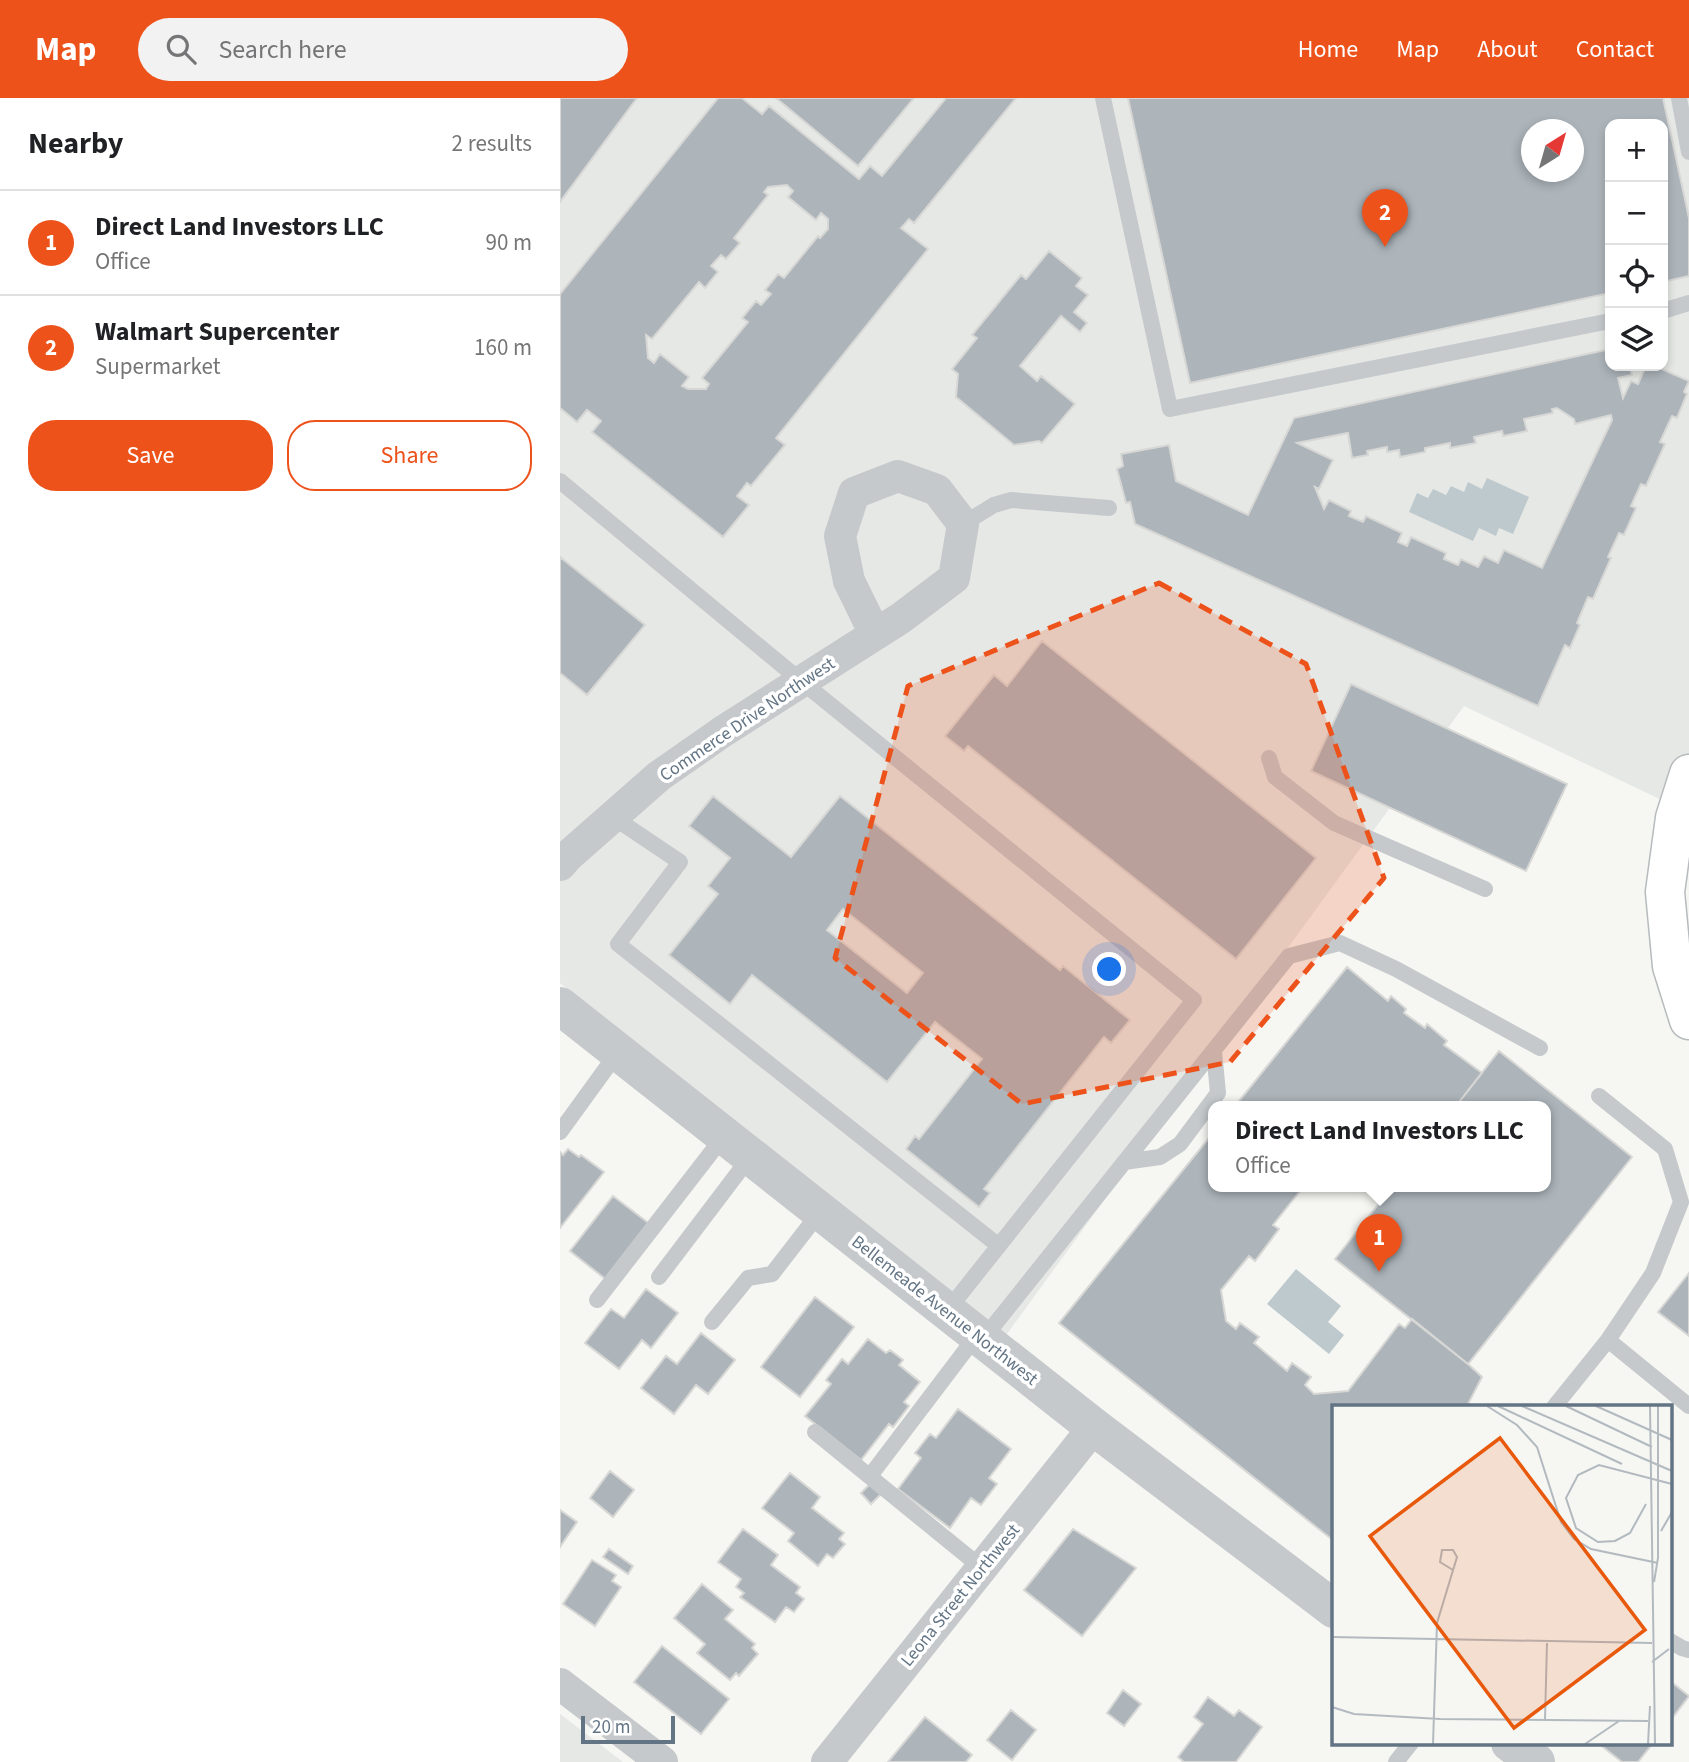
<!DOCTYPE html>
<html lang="en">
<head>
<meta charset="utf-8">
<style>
  :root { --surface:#fff; --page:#f2f2f2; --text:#202124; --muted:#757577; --line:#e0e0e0; --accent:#ed521b }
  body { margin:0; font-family:"Source Sans 3",sans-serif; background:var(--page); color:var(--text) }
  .controls { position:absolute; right:21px; top:21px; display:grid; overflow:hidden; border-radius:14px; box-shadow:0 4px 10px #0003 }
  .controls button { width:63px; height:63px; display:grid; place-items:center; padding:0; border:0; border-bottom:2px solid var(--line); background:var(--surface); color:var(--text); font:35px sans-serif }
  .compass { position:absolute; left:961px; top:21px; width:63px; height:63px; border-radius:50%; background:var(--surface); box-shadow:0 4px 10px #0003; rotate:37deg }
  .scale { position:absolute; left:21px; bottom:18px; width:94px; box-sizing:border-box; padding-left:7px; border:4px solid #637585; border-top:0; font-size:19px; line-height:24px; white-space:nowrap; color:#637585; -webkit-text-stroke:5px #fff; paint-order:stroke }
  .you { position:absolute; left:550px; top:872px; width:24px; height:24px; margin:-18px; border:5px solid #fff; border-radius:50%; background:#1a73e8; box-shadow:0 0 0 10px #1a73e833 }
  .badge { display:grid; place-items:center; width:46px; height:46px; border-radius:50%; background:var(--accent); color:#fff; font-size:23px; font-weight:700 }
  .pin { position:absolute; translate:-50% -58px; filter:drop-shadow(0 2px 4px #0008) }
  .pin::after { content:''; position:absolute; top:37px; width:24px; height:21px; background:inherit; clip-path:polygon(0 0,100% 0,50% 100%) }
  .popup { position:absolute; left:648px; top:1003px; width:343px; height:91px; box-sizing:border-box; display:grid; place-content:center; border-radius:14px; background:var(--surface); filter:drop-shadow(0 2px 5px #0005); font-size:23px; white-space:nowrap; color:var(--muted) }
  .popup b { font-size:26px; color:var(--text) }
  .popup::after { content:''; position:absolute; left:50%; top:100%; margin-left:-14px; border:14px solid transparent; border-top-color:var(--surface) }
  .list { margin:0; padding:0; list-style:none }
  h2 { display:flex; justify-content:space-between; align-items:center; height:91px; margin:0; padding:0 28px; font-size:30px }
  h2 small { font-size:23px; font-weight:400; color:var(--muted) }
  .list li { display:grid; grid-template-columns:46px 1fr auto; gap:21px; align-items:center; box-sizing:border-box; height:105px; padding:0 28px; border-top:2px solid var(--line) }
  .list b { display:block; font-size:26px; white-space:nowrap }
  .list p { margin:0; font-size:23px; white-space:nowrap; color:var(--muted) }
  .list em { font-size:23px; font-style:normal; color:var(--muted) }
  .actions { display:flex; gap:14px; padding:21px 28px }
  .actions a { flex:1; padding:16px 0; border:2px solid var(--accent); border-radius:28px; text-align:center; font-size:24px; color:var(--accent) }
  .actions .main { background:var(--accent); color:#fff }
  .icon { flex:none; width:38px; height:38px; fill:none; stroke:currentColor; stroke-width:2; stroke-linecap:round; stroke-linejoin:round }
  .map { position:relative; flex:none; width:1129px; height:1664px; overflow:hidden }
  header { display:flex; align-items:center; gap:42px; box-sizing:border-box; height:98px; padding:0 35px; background:var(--accent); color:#fff }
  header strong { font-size:33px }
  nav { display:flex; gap:38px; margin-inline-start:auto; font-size:24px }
  .search { width:490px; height:63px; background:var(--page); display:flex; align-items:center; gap:18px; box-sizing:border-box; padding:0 24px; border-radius:38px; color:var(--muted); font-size:26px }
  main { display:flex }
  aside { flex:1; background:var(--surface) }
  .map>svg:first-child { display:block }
</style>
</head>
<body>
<header>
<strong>Map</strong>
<div class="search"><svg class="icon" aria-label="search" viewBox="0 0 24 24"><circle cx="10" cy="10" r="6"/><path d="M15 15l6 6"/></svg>Search here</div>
<nav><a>Home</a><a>Map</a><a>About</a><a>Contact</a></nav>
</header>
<main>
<aside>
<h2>Nearby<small>2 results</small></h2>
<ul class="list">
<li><span class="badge">1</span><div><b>Direct Land Investors LLC</b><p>Office</p></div><em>90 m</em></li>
<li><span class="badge">2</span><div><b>Walmart Supercenter</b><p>Supermarket</p></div><em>160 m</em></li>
</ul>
<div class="actions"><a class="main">Save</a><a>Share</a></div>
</aside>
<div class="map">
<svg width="1129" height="1664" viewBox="0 0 1129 1664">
  <rect width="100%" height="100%" fill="#f6f6f2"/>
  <path fill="#e6e8e5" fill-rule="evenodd" d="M0,0H1129V708L1127,714L904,608L444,1240L0,885ZM1050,26H1103V268H1050ZM972,32H1014V74H972Z
    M0,1616L63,1664H0Z"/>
  <path fill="#bec9ce" d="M927,380L969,399L953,436L939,430L936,438L919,430L913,443L849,414L857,395L868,400L873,391L886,397L891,388L904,394L908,384L922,391Z
    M736,1171L781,1208L768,1224L784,1237L769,1256L707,1206Z"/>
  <path fill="#adb5bb" stroke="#d7d7d5" stroke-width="2" fill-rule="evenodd" d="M0,0H77L0,104Z
    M158,0H182L202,16L209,8L299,81L310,68L322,78L386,0H456L354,125L349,121L341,130L368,151L216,340L225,347L191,388L187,385L177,398L189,407L163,439L32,334L41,323L27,312L17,324L0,310V196ZM227,87L233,93L228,99L256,122L261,115L268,121V131L260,140L258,138L224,180L218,176L205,192L211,196L201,207L196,203L182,220L188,224L142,280L149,286L146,291H128L122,288L129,279L100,256L94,265L88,260L86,237L92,241L139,184L145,190L158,174L151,168L161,157L166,161L180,145L174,140L208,97L204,94L208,89Z
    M216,0H354L298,68Z
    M568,0H1103L1129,120V178L1103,184V26H1050V195L630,285ZM972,32H1014V74H972Z
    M489,153L522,180L516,188L528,197L514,214L527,225L520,234L501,218L460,268L477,283L481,278L515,306L482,345L479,343L454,347L396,299L398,276L392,271L417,240L412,237L461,177L466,181Z
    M1050,251V268H1070L1072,277L1058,280L1063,300L1071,283L1078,286L1086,268H1095L1129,283L1124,294L1127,296L1117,320L1112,318L1100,344L1105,346L1086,388L1081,386L1071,408L1076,410L1064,437L1059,435L1048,459L1051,460L1033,501L1028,499L1017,525L1020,527L1010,550L1005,547L978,608L575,426L570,404L566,405L557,371L563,368L561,356L609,347L616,383L688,417L734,320ZM997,310L1014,321L1015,326L1051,317L1052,322L982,470L944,452L938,465L924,458L918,469L901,461L898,467L884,461L886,455L851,439L847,448L838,444L842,435L806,418L803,424L789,418L791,413L769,402L764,411L755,389L759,391L773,362L737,345L788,335L792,360L808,357L807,353L827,349V354L839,352L840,359L865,354V350L890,345V350L916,345L914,339L942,333L943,338L967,333L964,321L993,315L992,311Z
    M0,459L85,527L27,597L0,575Z
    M482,543L756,760L676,861L408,648L404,653L385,638L434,577L447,588Z
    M791,586L1007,686L966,773L751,673Z
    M153,698L231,759L280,698L500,872L503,868L570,922L551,945L544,939L424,1091L430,1095L419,1109L346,1051L355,1038L359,1041L422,961L375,924L327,984L192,877L170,906L109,857L158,796L148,788L170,760L129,728ZM283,811L363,875L347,895L267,832Z
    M787,869L828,903L831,898L846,911L844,915L865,930L867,926L887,943L884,947L922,975L896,1008H675Z
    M939,953L1072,1059L908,1266L775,1161L833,1088H985V1008H896Z
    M653,1035V1088H744L713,1127L719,1131L695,1163L689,1158L661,1192L666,1223L676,1231L680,1225L699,1239L694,1245L727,1273L732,1265L751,1279L745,1287L754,1296L788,1293L839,1226L845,1230L852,1221L908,1266L922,1279L908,1306L911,1309H774V1443L499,1225Z
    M8,1051L19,1059L21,1057L44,1074L0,1130V1054L3,1057Z
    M53,1098L91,1127L48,1183L10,1153Z
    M1129,1175V1238L1098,1214Z
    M86,1191L118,1215L91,1250L82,1242L59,1271L25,1245L51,1211L64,1220Z
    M255,1199L294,1229L240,1299L201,1269Z
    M141,1235L175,1262L148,1296L136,1287L114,1316L81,1290L106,1258L117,1266Z
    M308,1241L326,1255L330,1252L343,1262L339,1267L360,1284L344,1304L349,1308L333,1329L329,1326L301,1362L245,1318L271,1286L266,1282L282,1261L288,1266Z
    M398,1311L451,1351L429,1380L437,1386L421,1407L411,1400L390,1430L338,1391L361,1360L355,1355L370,1336L376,1340Z
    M50,1373L74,1392L53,1419L30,1400Z
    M230,1375L260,1399L252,1410L284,1435L279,1441L285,1446L273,1460L267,1456L258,1468L228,1443L234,1435L202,1410Z
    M312,1384L322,1395L311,1406L301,1395Z
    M0,1412L17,1424L0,1449Z
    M183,1431L218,1457L211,1467L240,1489L236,1495L244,1501L234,1514L226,1509L215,1524L180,1499L184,1495L176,1489L181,1481L158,1464Z
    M513,1431L576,1470L522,1538L464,1492Z
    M49,1451L73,1468L68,1476L43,1459Z
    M32,1462L56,1477L52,1483L61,1489L35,1528L3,1506Z
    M142,1486L173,1512L165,1521L195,1546L192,1550L198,1556L179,1578L176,1575L170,1582L137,1555L145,1546L114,1520Z
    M102,1548L169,1601L141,1636L74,1584Z
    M1110,1583L1129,1598L1110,1623Z
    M563,1592L581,1606L564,1628L547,1615Z
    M648,1599L674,1618L679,1612L702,1629L676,1664H624L618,1659L643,1626L634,1619Z
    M451,1612L476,1632L452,1662L427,1642Z
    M365,1619L412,1657L406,1664H328Z
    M1038,1645H1093L1078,1664H1062Z"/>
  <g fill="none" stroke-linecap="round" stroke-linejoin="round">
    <defs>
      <path id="motorway" d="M1129,676L1115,720L1105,794L1112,868L1129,922"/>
    </defs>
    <use href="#motorway" stroke="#b7bbbe" stroke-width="41"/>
    <path stroke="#c5c9cc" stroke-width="16" d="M543,0L610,311L1050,223
      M1119,0L1129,54
      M1103,213L1129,205
      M0,383L241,583L634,902L387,1213
      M403,426L434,407L451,402L549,410
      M709,660L715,679L774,725L925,791
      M53,719L120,764L58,846L439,1148
      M0,1034L58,954
      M564,1064L600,1059L620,1046L658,995L654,953
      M99,1179L190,1059
      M37,1202L164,1038
      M152,1224L188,1180L212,1176L260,1114
      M423,1241L729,858L780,845L836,871L980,950
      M1048,1242L1129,1308
      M994,1309L1048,1242L1093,1175L1121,1104L1105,1051L1039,998
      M255,1334L422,1470
      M310,1378L417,1237
      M1110,1543L1122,1550L1129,1552
      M836,1664L851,1645"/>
    <path stroke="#c5c9cc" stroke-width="32" d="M0,767L8,758L99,678L162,634L341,520L394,480L403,426L377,392L338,378L294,395L280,438L289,483L315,536
      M0,1586L102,1664
      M267,1664L534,1329"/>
    <path stroke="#c5c9cc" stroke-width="38" d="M0,908L534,1329L774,1511
      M950,1645L976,1664"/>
    <use href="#motorway" stroke="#fff" stroke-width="38"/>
  </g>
  <path fill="#ed521b" fill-opacity="0.2" stroke="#ed521b" stroke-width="5" stroke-dasharray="14 9" stroke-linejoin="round" d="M599,485L746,566L824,780L670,964L462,1006L275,860L348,588Z"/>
  <g text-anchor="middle" stroke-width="7" stroke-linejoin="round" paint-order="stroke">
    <g font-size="18" fill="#637585" stroke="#fff">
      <text transform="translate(187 621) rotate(-34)" y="6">Commerce Drive Northwest</text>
      <text transform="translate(385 1212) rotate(38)" y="6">Bellemeade Avenue Northwest</text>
      <text transform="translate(400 1497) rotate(-51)" y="6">Leona Street Northwest</text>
    </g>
  </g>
  <g transform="translate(772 1307)">
    <rect width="340" height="340" fill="#f6f6f2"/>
    <path fill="none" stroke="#b2bac0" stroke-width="2" d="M155,1L185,20L205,42L229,117L242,134L259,144L326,158M166,1L290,59M190,1L340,66M234,1L320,42M264,1L340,35M318,1L323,339M314,99L298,128L283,136L266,137L244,123L234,93L246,70L267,60L340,79M329,126L340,107M322,177L326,153V1M0,232L320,238M320,257L337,244M0,302L22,309L108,314L316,316M213,314L215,238M101,339L105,218L125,152L121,145H110L108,157L121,165M253,339L287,316M316,339L318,301"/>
    <path fill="#e8590c" fill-opacity="0.15" stroke="#e8590c" stroke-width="3.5" d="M168,33L313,225L182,323L38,131Z"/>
    <rect width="340" height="340" fill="none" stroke="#637585" stroke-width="3.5"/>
  </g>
</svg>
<div class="controls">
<button>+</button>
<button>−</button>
<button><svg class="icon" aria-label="locate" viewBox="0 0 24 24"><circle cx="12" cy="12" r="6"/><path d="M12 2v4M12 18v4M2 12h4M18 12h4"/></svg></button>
<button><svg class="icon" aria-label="layers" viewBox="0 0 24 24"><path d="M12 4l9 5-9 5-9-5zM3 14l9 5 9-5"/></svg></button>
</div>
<svg class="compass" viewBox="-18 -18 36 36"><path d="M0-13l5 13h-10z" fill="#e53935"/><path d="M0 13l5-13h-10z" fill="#757577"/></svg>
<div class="scale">20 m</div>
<div class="you"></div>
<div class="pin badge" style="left:819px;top:1174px">1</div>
<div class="popup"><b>Direct Land Investors LLC</b>Office</div>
<div class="pin badge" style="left:825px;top:149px">2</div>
</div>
</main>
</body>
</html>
